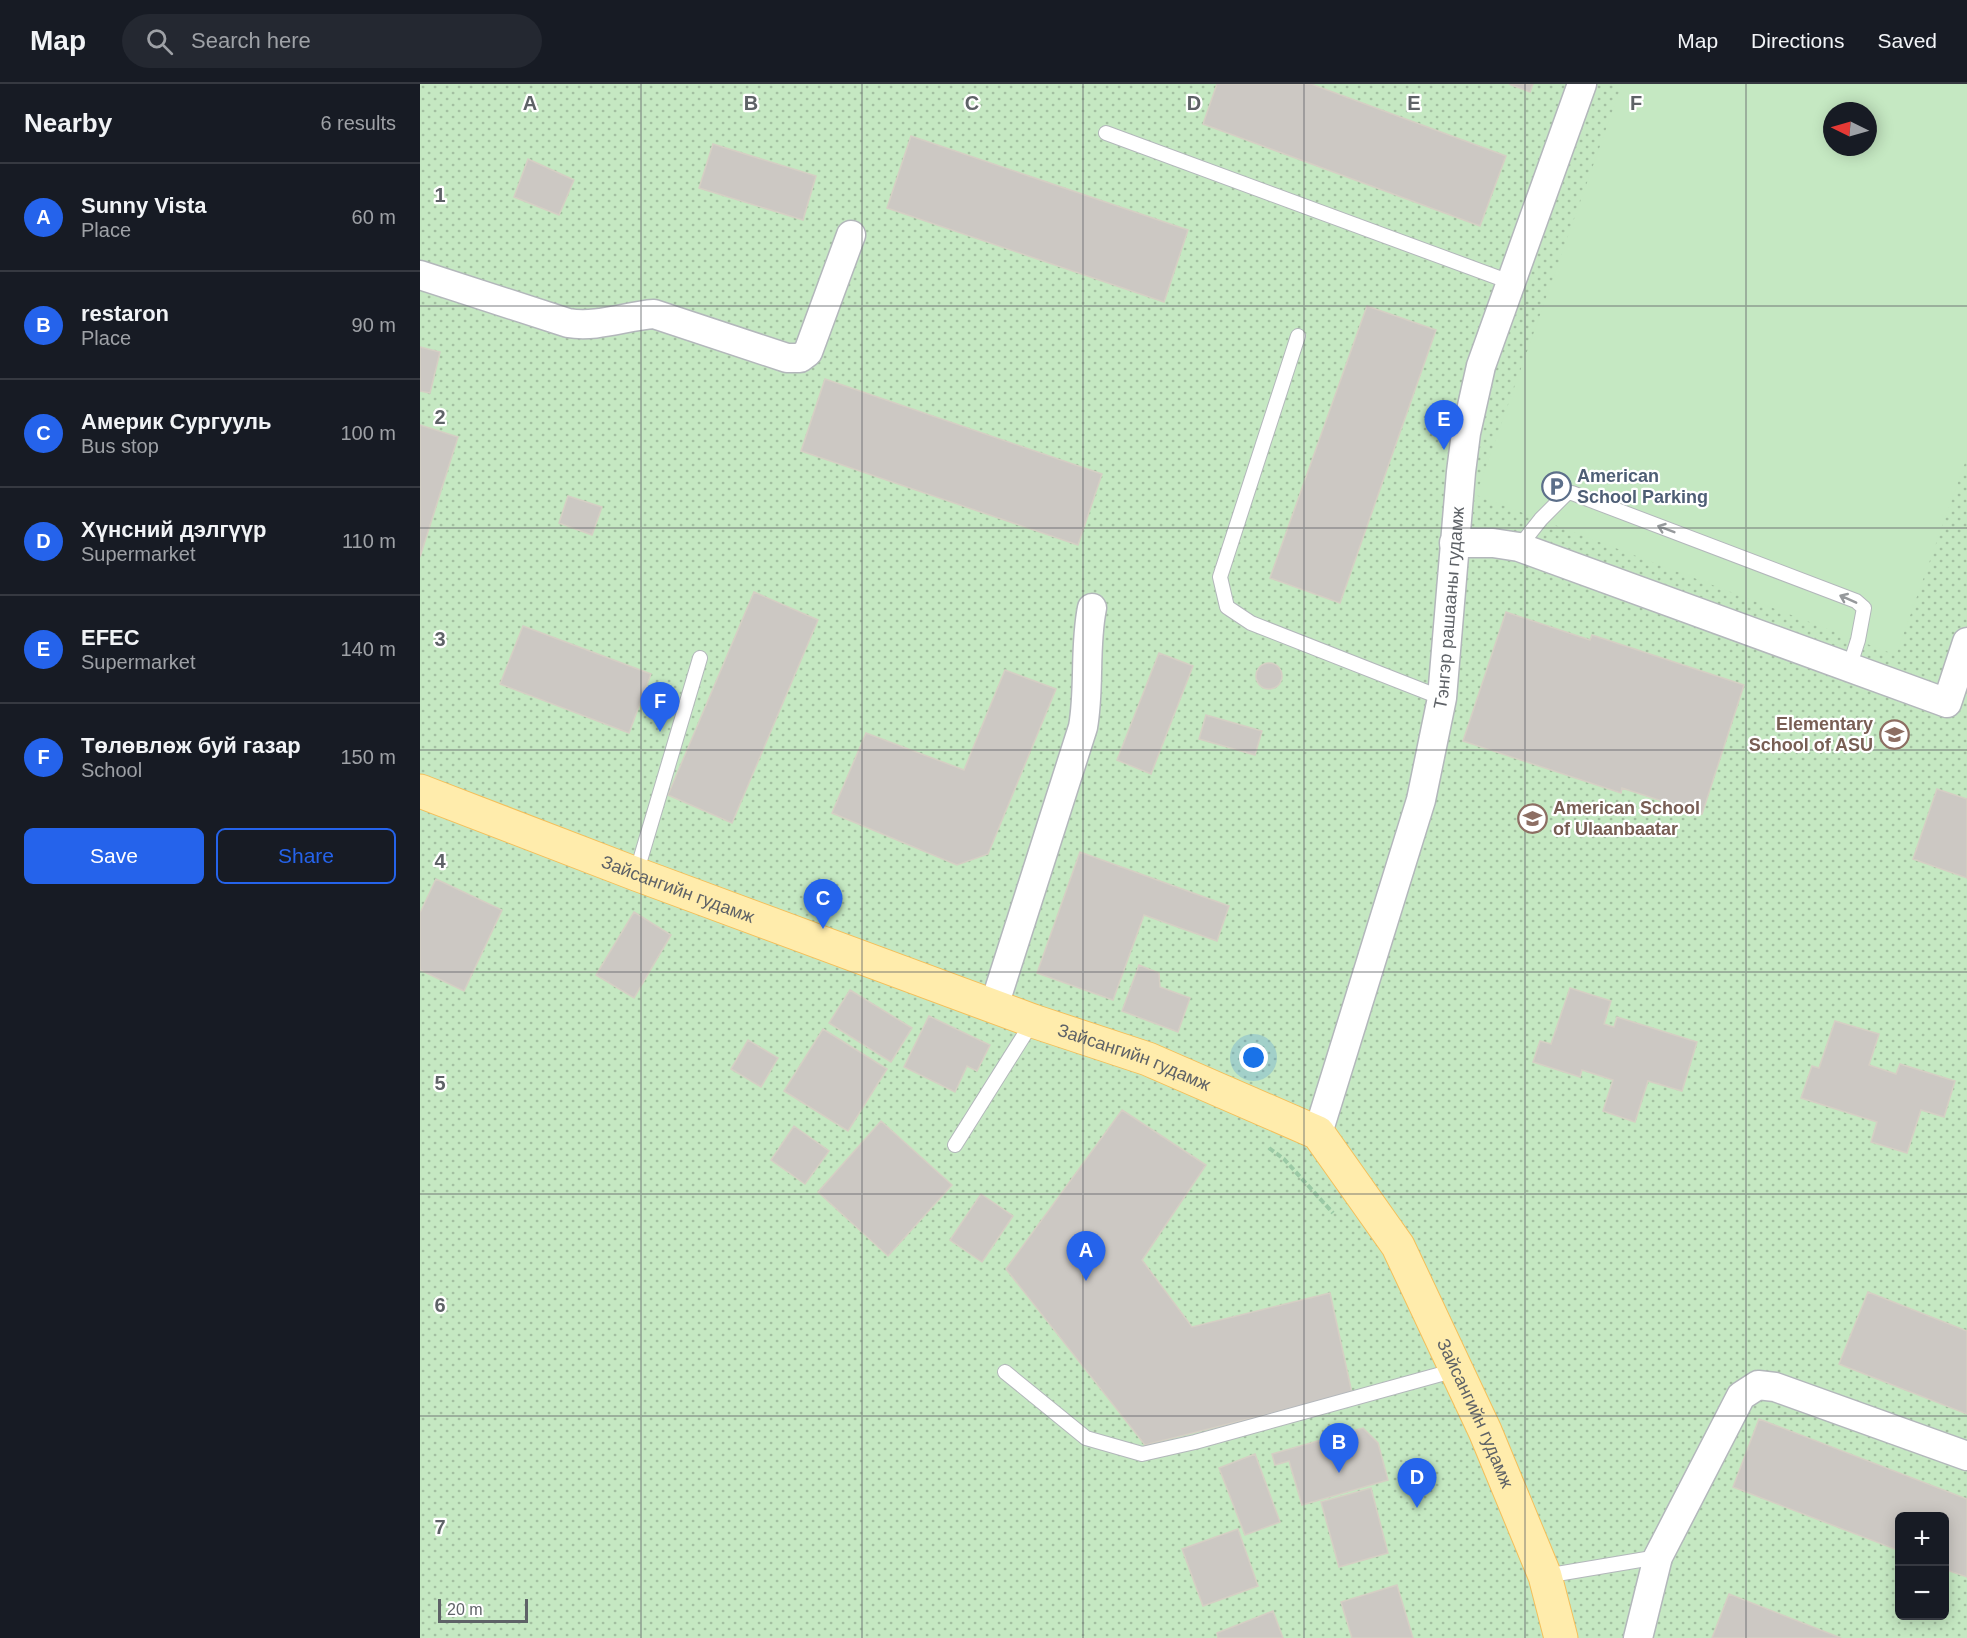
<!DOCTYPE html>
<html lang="en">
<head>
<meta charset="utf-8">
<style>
  :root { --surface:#171b24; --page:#242831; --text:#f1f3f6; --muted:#9ea1a6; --line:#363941; --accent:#2563eb }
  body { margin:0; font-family:Helvetica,sans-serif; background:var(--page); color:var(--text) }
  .controls { position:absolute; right:18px; bottom:18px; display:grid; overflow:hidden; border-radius:9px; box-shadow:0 3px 15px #0003 }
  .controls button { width:54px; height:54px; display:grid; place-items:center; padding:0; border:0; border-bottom:2px solid var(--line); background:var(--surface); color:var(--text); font:30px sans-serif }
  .compass { position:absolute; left:1403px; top:18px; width:54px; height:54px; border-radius:50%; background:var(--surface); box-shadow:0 3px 15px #0003; rotate:275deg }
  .scale { position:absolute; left:18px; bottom:15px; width:90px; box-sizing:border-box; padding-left:6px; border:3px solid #5e6267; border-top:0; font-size:16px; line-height:21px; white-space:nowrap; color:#5e6267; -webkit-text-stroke:4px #fff; paint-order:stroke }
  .you { position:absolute; left:834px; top:974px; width:21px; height:21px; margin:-15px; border:4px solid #fff; border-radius:50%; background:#1a73e8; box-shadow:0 0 0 9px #1a73e833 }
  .badge { display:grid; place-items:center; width:39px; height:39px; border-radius:50%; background:var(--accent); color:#fff; font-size:20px; font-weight:700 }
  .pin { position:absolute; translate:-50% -50px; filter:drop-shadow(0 2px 3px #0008) }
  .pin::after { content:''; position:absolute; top:32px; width:21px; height:18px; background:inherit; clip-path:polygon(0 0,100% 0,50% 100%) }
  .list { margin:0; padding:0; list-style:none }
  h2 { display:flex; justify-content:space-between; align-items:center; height:78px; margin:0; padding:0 24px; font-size:26px }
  h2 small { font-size:20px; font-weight:400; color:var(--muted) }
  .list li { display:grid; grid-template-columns:39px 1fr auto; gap:18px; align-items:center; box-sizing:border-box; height:108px; padding:0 24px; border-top:2px solid var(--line) }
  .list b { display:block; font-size:22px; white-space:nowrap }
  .list p { margin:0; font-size:20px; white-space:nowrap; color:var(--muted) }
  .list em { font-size:20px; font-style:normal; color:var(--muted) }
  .actions { display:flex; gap:12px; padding:18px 24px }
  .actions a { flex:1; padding:14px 0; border:2px solid var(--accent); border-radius:9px; text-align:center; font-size:21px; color:var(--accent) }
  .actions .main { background:var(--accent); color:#fff }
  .icon { flex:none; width:33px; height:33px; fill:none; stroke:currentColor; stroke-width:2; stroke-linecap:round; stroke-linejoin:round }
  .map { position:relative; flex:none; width:1547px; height:1554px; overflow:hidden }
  header { display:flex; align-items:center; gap:36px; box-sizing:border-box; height:84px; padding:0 30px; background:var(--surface); border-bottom:2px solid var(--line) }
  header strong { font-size:28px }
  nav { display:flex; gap:33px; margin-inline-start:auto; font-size:21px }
  .search { width:420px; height:54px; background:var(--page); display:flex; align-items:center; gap:15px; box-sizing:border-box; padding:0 21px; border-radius:33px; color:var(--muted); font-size:22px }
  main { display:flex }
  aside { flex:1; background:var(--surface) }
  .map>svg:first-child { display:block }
</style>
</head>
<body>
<header>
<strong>Map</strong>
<div class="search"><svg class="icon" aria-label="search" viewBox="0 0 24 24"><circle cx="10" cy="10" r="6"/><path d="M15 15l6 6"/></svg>Search here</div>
<nav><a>Map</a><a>Directions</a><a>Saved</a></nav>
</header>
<main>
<aside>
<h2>Nearby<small>6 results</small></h2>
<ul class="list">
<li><span class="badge">A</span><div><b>Sunny Vista</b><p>Place</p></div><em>60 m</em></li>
<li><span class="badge">B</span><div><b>restaron</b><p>Place</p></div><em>90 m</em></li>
<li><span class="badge">C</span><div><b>Америк Cургууль</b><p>Bus stop</p></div><em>100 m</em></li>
<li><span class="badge">D</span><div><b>Хүнсний дэлгүүр</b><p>Supermarket</p></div><em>110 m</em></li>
<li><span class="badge">E</span><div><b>EFEC</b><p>Supermarket</p></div><em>140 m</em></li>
<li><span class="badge">F</span><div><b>Төлөвлөж буй газар</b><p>School</p></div><em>150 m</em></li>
</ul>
<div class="actions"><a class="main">Save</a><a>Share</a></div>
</aside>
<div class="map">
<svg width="1547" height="1554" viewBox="0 0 1547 1554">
  <defs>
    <pattern id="grass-dots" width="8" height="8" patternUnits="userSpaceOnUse" patternTransform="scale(1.5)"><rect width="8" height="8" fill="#c5e8c2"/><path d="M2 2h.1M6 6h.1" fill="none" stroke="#a3bfa1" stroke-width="1.8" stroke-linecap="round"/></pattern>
  </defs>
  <rect width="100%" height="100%" fill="#f0ede6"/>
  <path fill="url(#grass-dots)" fill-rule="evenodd" d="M0,0H1547V1554H0ZM1412,27H1448V63H1412ZM1480,1432H1524V1532H1480Z"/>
  <path fill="#c5e8c2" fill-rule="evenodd" d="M1202,0H1547V373L1476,571L1056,411ZM1412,27H1448V63H1412Z"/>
  <path fill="#ccc8c3" stroke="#d5cfc4" stroke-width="1.5" d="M797,0H891L1086,72L1060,142L783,40Z
    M1089,0H1113L1110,8Z
    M491,52L768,146L744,218L467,124Z
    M293,60L396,92L383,136L279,104Z
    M108,75L154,96L139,131L94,113Z
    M947,222L1016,246L920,519L850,494Z
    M0,263L20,268L10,309L0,307Z
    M405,295L682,390L658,461L381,367Z
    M0,341L38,353L0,473Z
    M148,412L182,423L172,451L139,439Z
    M334,508L398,536L312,739L248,711Z
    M1086,528L1170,556L1172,551L1324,601L1282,730L1202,704L1201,709L1043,657Z
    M103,542L231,590L209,649L80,600Z
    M739,569L773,582L731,690L697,676Z
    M836 592a13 13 0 1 1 26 0a13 13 0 1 1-26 0Z
    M585,586L636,605L568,770L537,781L412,729L446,649L544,686Z
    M786,631L842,647L835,671L779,655Z
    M1517,705L1547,715V794L1493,775Z
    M660,768L809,822L797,857L724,831L693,916L617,889Z
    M16,795L82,826L44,907L0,886V829Z
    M214,828L251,851L214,914L176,891Z
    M719,881L739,889L740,903L770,914L758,948L702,927Z
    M1150,904L1191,917L1184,940L1194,943L1197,933L1277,958L1262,1007L1228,997L1215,1038L1183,1027L1193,996L1162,986L1160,993L1113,978L1120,957L1131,960Z
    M430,906L492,944L471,978L409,939Z
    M509,932L570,961L557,987L547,982L535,1008L484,983Z
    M1415,937L1459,950L1449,981L1476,990L1480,980L1535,997L1524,1033L1501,1026L1487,1069L1451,1058L1457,1038L1381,1014L1392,982L1399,984Z
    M403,945L467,985L428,1047L364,1007Z
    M328,956L358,974L341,1003L311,985Z
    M702,1026L786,1081L722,1176L772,1243L910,1209L932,1309L725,1361L586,1185Z
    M461,1037L532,1101L468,1172L398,1108Z
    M374,1042L409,1067L385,1100L351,1076Z
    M561,1110L593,1132L562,1178L530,1156Z
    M1448,1208L1547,1247V1330L1419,1280Z
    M1339,1335L1547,1415V1493L1524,1485V1432H1480V1467L1313,1403Z
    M943,1344L958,1359L968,1396L882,1421L869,1377L855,1381L852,1370Z
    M835,1370L860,1438L825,1451L799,1384Z
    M951,1404L968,1469L919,1483L901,1418Z
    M818,1445L838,1502L783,1522L762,1465Z
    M977,1501L993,1554H932L921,1518Z
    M1309,1510L1421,1554H1292Z
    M853,1527L863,1554H798L797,1549Z"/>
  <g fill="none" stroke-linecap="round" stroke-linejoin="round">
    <defs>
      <path id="lane" d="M686,49L1090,198
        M878,252L800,493L807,523L831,539L1022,614
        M1099,463L1121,435L1147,409H1152L1436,517L1444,524L1438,556L1429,584
        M216,790L280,574
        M535,1061L613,937
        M585,1288L666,1354L722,1370L775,1358L1036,1286
        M1125,1492L1238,1473"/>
      <g id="street">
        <path d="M0,191L148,239C177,244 206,232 234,230L367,274H380L388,268L431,151"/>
        <path d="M1034,459H1073L1099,463L1527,619L1547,558"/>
        <path d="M574,922L663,643C670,604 664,563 672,524"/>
        <path id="s1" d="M898,1049L1001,716L1022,614L1041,388L1046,349L1061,282L1162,0"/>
        <path d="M1218,1554L1238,1473L1321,1312L1338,1301L1355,1303L1547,1372"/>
      </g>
      <g id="primary">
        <path id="s2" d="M0,707L216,790L613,937L728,975L898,1049L978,1162L1065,1347L1125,1492L1141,1554"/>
      </g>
    </defs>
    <use href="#lane" stroke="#b3b7bb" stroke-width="16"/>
    <use href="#street" stroke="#b3b7bb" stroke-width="31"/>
    <use href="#primary" stroke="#f5bf5a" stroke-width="35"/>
    <path stroke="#9bc9a5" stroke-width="4" stroke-dasharray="6 3" stroke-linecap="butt" d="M849,1064L864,1075L913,1129"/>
    <use href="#lane" stroke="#fff" stroke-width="14"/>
    <use href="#street" stroke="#fff" stroke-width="28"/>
    <use href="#primary" stroke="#ffecac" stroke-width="33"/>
  </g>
  <defs><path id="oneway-shaft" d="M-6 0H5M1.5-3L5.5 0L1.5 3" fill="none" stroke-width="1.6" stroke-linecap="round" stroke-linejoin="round" transform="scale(1.5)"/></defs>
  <g stroke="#96999c">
    <use href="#oneway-shaft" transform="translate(1246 445) rotate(-159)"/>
    <use href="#oneway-shaft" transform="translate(1428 515) rotate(-156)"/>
  </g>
  <path fill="none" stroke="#5e6267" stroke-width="1.5" stroke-opacity="0.55" d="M221,0V1554M442,0V1554M663,0V1554M884,0V1554M1105,0V1554M1326,0V1554M0,222H1547M0,444H1547M0,666H1547M0,888H1547M0,1110H1547M0,1332H1547"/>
  <defs>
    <symbol id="parking-ring" viewBox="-11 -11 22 22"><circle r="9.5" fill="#fff" stroke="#5c6f8a" stroke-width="1.5"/><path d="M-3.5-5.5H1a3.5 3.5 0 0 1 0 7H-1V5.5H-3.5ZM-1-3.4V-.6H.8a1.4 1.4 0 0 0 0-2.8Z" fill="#5c6f8a"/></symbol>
    <symbol id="school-ring" viewBox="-11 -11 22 22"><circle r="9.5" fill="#fff" stroke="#8d6e63" stroke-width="1.5"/><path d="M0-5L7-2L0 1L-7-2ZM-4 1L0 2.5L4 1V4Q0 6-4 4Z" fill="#8d6e63"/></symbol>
  </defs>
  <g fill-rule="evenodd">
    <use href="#parking-ring" x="1120" y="386" width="33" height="33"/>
    <use href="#school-ring" x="1458" y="634" width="33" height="33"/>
    <use href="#school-ring" x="1096" y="718" width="33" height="33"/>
  </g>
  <g text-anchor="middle" stroke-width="4.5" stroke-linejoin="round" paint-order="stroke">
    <g font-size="18" font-weight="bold" fill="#4e5e75" stroke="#fff" text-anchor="start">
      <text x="1157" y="398">American<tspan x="1157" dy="21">School Parking</tspan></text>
    </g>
    <g font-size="18" fill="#5e6267" stroke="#fff">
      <text dy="6" stroke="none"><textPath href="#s1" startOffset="543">Тэнгэр рашааны гудамж</textPath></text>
      <text dy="6" stroke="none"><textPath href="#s2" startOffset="276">Зайсангийн гудамж</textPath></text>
      <text dy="6" stroke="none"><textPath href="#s2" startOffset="762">Зайсангийн гудамж</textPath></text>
      <text dy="6" stroke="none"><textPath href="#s2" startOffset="1284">Зайсангийн гудамж</textPath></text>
    </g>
    <g font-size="18" font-weight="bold" fill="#785e54" stroke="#fff" text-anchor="end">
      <text x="1453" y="646">Elementary<tspan x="1453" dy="21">School of ASU</tspan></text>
      <text x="1133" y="730" text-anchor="start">American School<tspan x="1133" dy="21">of Ulaanbaatar</tspan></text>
    </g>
  </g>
  <g font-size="20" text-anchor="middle" font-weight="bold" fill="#5e6267" stroke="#fff" stroke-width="4.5" stroke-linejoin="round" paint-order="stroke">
    <text x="110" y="26">A</text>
    <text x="331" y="26">B</text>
    <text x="552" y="26">C</text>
    <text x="774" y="26">D</text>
    <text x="994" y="26">E</text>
    <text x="1216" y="26">F</text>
    <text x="20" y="118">1</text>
    <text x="20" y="340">2</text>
    <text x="20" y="562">3</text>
    <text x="20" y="784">4</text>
    <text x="20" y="1006">5</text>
    <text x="20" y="1228">6</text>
    <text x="20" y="1450">7</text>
  </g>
</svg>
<div class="controls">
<button>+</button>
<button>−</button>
</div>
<svg class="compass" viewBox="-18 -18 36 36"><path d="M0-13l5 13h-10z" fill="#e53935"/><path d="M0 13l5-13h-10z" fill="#9ea1a6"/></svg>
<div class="scale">20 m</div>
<div class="you"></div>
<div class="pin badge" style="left:666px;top:1197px">A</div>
<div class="pin badge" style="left:919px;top:1389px">B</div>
<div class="pin badge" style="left:403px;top:845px">C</div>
<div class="pin badge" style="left:997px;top:1424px">D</div>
<div class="pin badge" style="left:1024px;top:366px">E</div>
<div class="pin badge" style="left:240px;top:648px">F</div>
</div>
</main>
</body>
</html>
